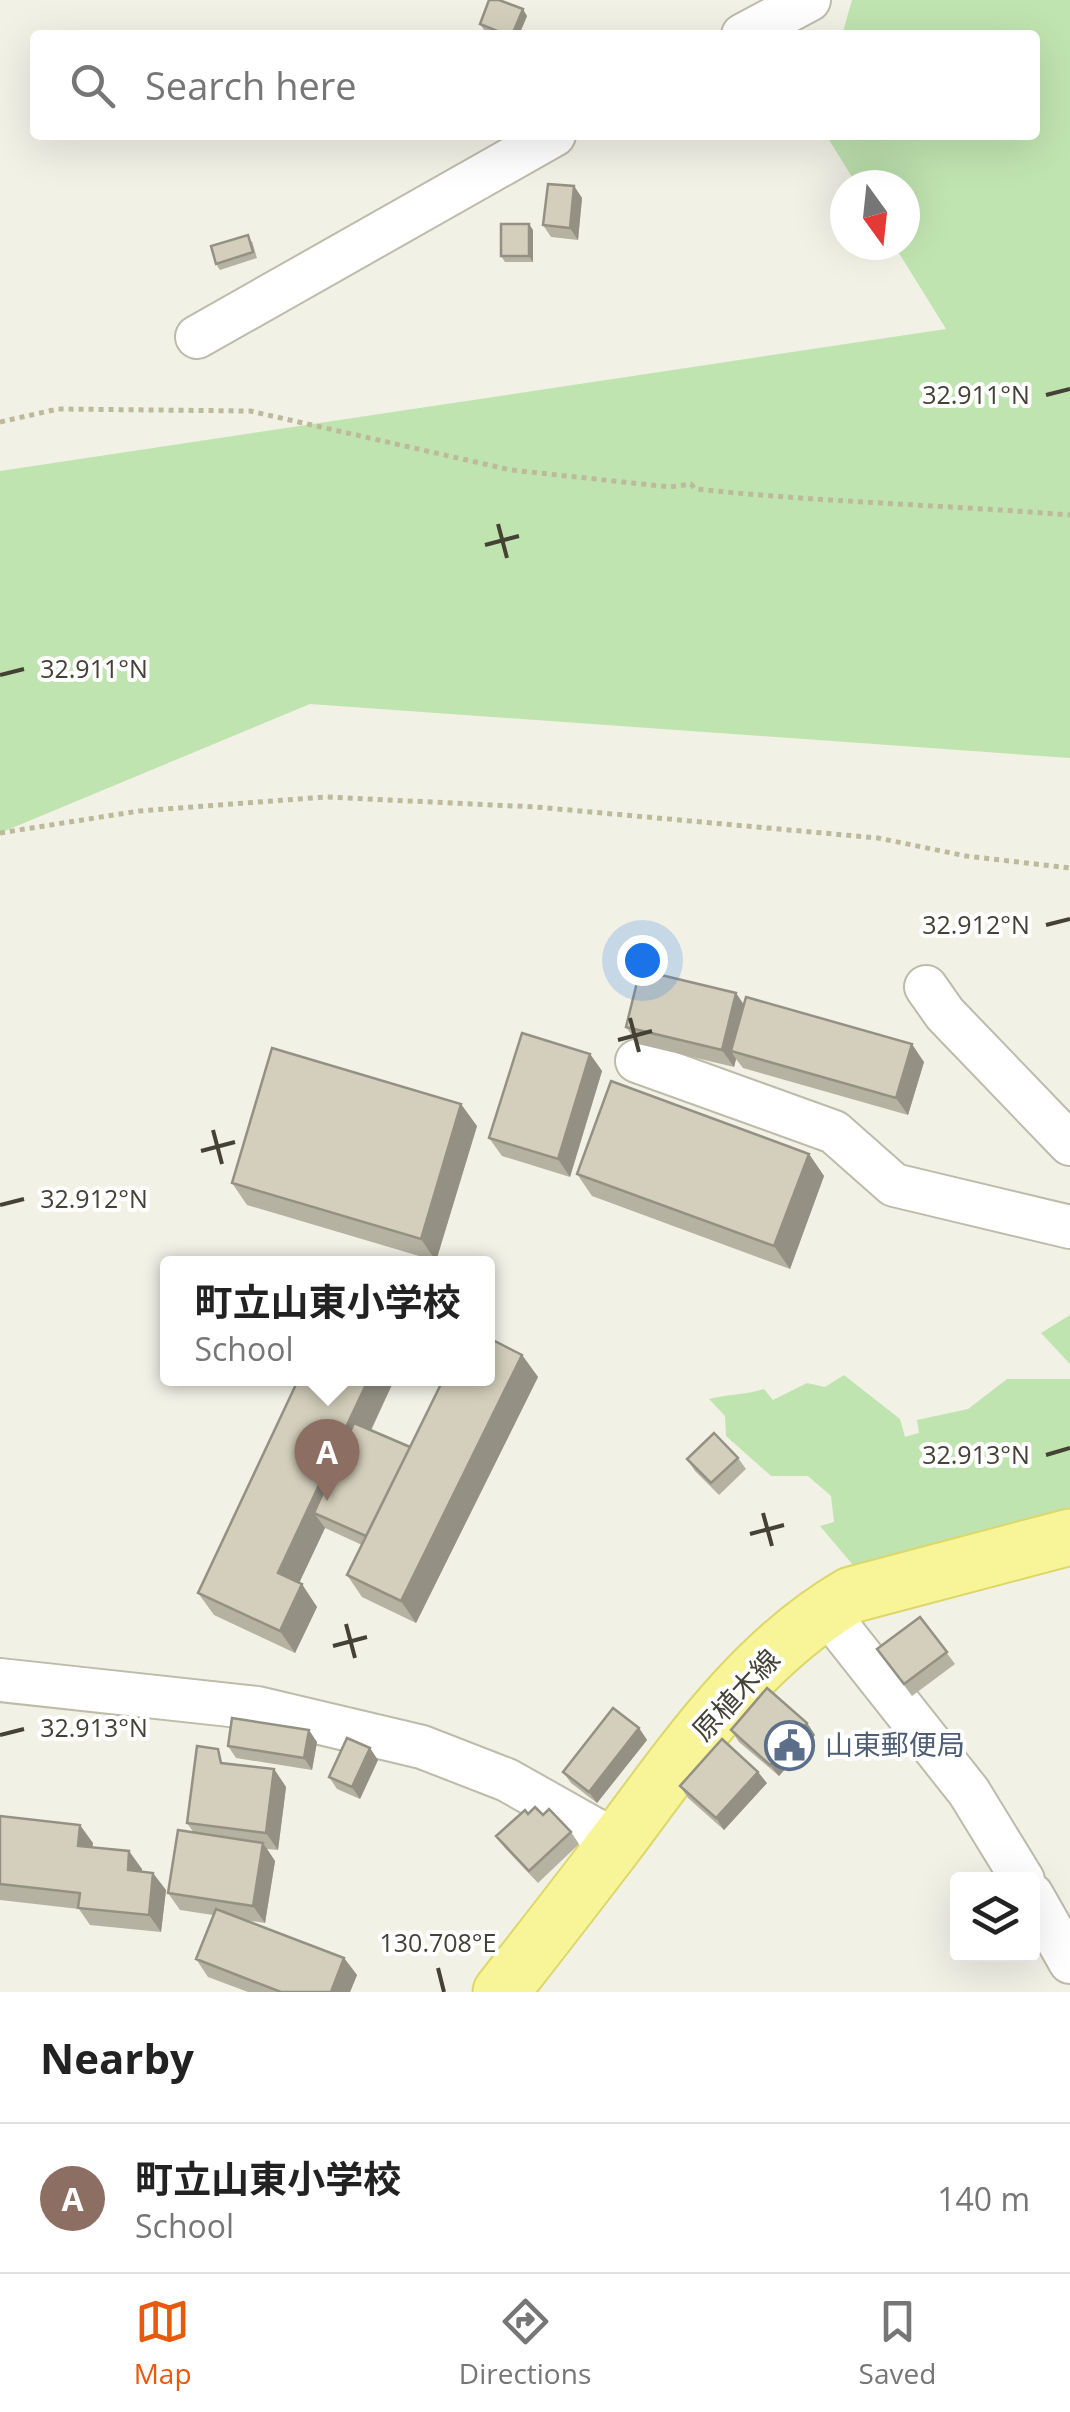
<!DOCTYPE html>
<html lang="en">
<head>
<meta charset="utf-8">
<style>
  :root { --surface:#fff; --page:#f2f2f2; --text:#222; --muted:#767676; --line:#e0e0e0; --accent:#ea580c }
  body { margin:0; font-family:"Open Sans","Noto Sans JP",sans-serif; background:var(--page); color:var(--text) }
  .controls { position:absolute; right:30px; bottom:30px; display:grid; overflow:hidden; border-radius:10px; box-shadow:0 10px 40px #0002 }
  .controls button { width:90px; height:90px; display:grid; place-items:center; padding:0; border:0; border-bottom:2px solid var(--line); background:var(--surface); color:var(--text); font:50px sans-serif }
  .compass { position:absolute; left:830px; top:170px; width:90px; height:90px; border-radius:50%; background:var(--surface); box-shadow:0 10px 40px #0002; rotate:165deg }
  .you { position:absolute; left:642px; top:960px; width:35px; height:35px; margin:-25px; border:8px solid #fff; border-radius:50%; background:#1a73e8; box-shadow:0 0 0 15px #1a73e833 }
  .badge { display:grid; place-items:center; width:65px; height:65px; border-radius:50%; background:var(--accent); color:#fff; font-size:32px; font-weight:700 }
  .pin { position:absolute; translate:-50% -82px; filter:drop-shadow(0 2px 5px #0008) }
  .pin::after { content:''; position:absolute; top:52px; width:35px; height:30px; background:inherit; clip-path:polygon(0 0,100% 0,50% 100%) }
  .popup { position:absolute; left:160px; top:1256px; width:335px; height:130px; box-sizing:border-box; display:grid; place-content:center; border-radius:10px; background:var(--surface); filter:drop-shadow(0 2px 8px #0005); font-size:32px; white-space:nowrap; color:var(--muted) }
  .popup b { font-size:38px; color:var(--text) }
  .popup::after { content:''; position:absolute; left:50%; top:100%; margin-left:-20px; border:20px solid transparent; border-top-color:var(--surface) }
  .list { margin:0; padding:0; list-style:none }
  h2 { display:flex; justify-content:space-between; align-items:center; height:130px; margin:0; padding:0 40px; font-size:42px }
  h2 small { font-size:32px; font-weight:400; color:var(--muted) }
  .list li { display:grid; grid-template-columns:65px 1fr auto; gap:30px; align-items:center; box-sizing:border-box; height:150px; padding:0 40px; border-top:2px solid var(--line) }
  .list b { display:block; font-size:38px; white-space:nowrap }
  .list p { margin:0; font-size:32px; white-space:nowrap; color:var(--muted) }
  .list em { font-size:32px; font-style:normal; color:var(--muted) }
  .icon { flex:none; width:55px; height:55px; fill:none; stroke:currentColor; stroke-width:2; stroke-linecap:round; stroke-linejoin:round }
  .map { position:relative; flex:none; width:1070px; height:1992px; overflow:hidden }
  .search { position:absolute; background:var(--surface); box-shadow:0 10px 40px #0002; left:30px; right:30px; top:30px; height:110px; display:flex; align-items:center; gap:25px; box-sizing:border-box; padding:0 35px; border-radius:10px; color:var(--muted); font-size:38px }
  .sheet { height:280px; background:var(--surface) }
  nav { display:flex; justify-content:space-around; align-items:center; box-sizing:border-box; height:140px; border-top:2px solid var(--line); background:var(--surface); font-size:28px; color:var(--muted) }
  nav a { display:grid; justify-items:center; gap:5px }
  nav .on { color:var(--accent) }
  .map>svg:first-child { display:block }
</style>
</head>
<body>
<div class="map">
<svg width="1070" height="1992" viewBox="0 0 1070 1992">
  <rect width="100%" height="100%" fill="#f2f1e6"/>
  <path fill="#c0e4b0" d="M852,0H1070V758L310,704L0,833V471L946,329L894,245H905V185H857L826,135H1035V35H842Z
    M1070,1315V1364L1041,1333Z
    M844,1375L900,1419L905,1437L919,1433L917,1420L968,1409L1007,1379H1070V1534L869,1584L820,1526L834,1522L831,1496L808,1476H771L726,1436L725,1416L709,1399C728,1394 745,1395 764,1389L773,1400L807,1383L825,1387Z"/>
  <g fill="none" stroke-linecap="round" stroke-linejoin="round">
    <defs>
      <path id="minor" d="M743,35L809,0
        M197,337L554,135
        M926,987L945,1014L1070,1144
        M637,1061L834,1132L894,1185L1070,1227
        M825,1610L969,1792L1023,1880
        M0,1680L257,1708L422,1747L507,1780L617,1842
        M1032,1895L1070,1962"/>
      <path id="major" d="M501,1992C540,1942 579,1892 617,1842C685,1751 751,1653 851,1595L1070,1537"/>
    </defs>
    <use href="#minor" stroke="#bdbba9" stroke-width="46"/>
    <use href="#major" stroke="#dcd769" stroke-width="59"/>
    <path stroke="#bdba9b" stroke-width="5" stroke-dasharray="5 5" stroke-linecap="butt" d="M0,422L58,409L250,411L511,470L670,487L691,484L695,489C820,502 945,505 1070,515
      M0,833L139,811L326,797L536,807L878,838L966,856L1070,868"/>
    <use href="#minor" stroke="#fff" stroke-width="42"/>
    <use href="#major" stroke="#f8f598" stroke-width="55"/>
  </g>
  <path fill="#b5b2a2" d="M527,16L519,35H496L484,30L480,24Z
    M574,186L582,198L578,240L551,237L543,225Z
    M533,230V262H505L501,256Z
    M252,241L257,258L220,270L216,264Z
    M736,993L744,1005L924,1062L908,1115L743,1068L736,1059L734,1067L638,1044L626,1027Z
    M590,1054L602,1071L570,1177L502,1156L489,1138Z
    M477,1126L436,1261L247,1205L232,1183Z
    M809,1154L824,1176L790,1269L592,1196L577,1174Z
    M522,1355L538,1377L416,1623L362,1597L347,1575L362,1545L325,1528L299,1583L317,1607L295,1653L214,1615L198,1593L299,1378H395L371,1431L410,1447Z
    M738,1458L746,1469L719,1495L695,1471L687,1459Z
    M920,1617L955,1664L912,1696L877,1649Z
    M807,1723L815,1735L779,1776L739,1742L731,1730Z
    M639,1728L647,1740L597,1803L571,1783L563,1772Z
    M317,1742L312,1770L236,1758L228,1746Z
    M378,1760L360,1799L337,1789L329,1777Z
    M228,1763L274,1769L286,1787L278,1850L267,1849L275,1861L265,1923L245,1920L344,1958L357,1975L350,1992H248L208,1977L196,1959L213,1915L180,1910L168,1893L194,1833L187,1823Z
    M767,1783L724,1830L688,1798L680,1786Z
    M528,1814L571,1832L579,1844L538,1883L505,1848L496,1836Z
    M0,1816L93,1843L92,1847L142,1869L141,1871L166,1890L161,1932L90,1925L79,1909L0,1900Z"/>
  <path fill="#949184" d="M523,9L527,16L519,35H512Z
    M574,186L582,198L578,240L570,228Z
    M529,224L533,230V262L529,256Z
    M736,993L748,1011L731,1051L736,1059L734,1067L722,1050Z
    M912,1044L924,1062L908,1115L896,1098Z
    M590,1054L602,1071L570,1177L558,1159Z
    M461,1104L477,1126L436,1261L421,1239Z
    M809,1154L824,1176L790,1269L774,1246Z
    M522,1355L538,1377L416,1623L401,1601Z
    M369,1378H395L329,1519L314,1513L325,1528L293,1596L278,1573Z
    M302,1584L317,1607L295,1653L280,1631Z
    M807,1723L815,1735L779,1776L770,1765Z
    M639,1728L647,1740L597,1803L589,1792Z
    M309,1730L317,1742L312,1770L304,1758Z
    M370,1748L378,1760L360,1799L352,1787Z
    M274,1769L286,1787L278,1850L266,1833Z
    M758,1772L767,1783L724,1830L716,1818Z
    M80,1825L93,1843L90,1863L78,1846Z
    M263,1843L275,1861L265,1923L253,1906Z
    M129,1851L142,1869L140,1887L128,1870Z
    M153,1873L166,1890L161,1932L149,1915Z
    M344,1958L357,1975L350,1992H331Z"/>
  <path fill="#d3cfbc" stroke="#949184" stroke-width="2.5" d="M489,0H499L523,9L512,35H507L480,24Z
    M548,184L574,186L570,228L543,225Z
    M501,224H529V256H501Z
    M248,235L253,252L216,264L211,246Z
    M640,970L736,993L722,1050L626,1027Z
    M746,997L912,1044L896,1098L731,1051Z
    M522,1033L590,1054L558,1159L489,1138Z
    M272,1048L461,1104L421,1239L232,1183Z
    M611,1081L809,1154L774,1246L577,1174Z
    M487,1337L522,1355L401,1601L347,1575L444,1378H487Z
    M299,1378H369L278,1573L302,1584L280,1631L198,1593Z
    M354,1423L410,1447L366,1536L314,1513Z
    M714,1433L738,1458L711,1483L687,1459Z
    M920,1617L947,1652L904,1684L877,1649Z
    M767,1688L807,1723L770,1765L731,1730Z
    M613,1708L639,1728L589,1792L563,1772Z
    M232,1718L309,1730L304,1758L228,1746Z
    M347,1738L370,1748L352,1787L329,1777Z
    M722,1739L758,1772L716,1818L680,1786Z
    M197,1746L218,1749L221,1763L274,1769L266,1833L187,1823Z
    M535,1807L543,1815L549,1809L571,1832L529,1871L496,1836L525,1810L528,1814Z
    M0,1816L80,1825L78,1846L129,1851L128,1870L153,1873L149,1915L78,1908L80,1893L0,1884Z
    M178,1830L263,1843L253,1906L168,1893Z
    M216,1909L344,1958L331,1992H281L196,1959Z"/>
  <path fill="none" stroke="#444235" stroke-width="4" d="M1046,395L1070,389M498,524L507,558M485,545L519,536M0,675L24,669M1046,925L1070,919M630,1018L639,1052M618,1040L652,1031M213,1130L222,1164M201,1151L235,1142M0,1205L24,1199M1046,1455L1070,1448M763,1513L772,1546M750,1534L784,1525M346,1624L355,1658M333,1646L367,1637M0,1735L24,1729M438,1968L444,1992"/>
  <defs>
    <symbol id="civic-ring" viewBox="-11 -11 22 22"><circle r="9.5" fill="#fff" stroke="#5c6f8a" stroke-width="1.5"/><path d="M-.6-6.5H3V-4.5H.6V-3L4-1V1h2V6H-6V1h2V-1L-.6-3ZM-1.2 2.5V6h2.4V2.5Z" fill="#5c6f8a"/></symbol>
  </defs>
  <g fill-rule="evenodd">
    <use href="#civic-ring" x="762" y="1718" width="55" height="55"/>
  </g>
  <g text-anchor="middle" stroke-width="8" stroke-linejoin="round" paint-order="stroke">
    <g font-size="28" fill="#444235" stroke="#fff">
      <text transform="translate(736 1695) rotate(-47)" y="10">原植木線</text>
    </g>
    <g font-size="28" fill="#4e5e75" stroke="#fff" text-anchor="start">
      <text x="825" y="1755">山東郵便局</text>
    </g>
  </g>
  <g font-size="25" text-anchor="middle" fill="#444235" stroke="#fff" stroke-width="8" stroke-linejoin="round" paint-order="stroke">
    <text x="976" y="404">32.911°N</text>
    <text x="94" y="678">32.911°N</text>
    <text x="976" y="934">32.912°N</text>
    <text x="94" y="1208">32.912°N</text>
    <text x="976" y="1464">32.913°N</text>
    <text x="94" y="1737">32.913°N</text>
    <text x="438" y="1952">130.708°E</text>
  </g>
</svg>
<div class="controls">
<button><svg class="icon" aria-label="layers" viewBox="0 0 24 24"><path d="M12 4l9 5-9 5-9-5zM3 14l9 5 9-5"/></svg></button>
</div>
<svg class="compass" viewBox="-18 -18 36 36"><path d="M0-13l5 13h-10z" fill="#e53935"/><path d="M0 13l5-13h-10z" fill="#767676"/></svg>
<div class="you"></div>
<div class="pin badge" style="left:327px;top:1501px;background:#8d6e63">A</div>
<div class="popup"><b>町立山東小学校</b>School</div>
<div class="search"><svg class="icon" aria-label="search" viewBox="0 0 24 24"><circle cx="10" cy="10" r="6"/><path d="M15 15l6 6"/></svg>Search here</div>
</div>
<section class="sheet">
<h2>Nearby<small></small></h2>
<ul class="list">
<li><span class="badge" style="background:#8d6e63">A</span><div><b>町立山東小学校</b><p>School</p></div><em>140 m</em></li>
</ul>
</section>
<nav>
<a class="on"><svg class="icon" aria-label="map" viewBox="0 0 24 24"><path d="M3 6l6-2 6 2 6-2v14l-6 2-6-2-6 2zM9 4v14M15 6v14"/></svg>Map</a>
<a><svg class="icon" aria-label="directions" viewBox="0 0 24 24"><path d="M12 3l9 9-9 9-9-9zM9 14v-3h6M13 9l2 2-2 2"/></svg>Directions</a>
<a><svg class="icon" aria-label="saved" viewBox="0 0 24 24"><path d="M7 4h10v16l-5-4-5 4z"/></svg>Saved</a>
</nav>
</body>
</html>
